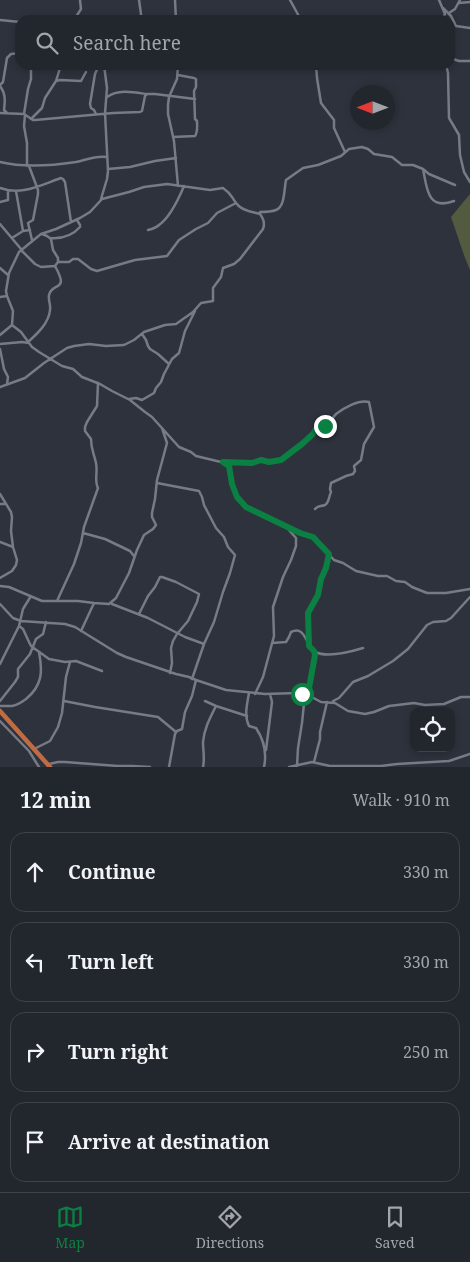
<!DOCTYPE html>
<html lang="en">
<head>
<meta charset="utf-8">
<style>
  :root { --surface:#22262d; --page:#2e3239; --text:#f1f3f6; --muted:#a2a5aa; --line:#3f4349; --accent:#0b8043 }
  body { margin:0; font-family:"Noto Serif",serif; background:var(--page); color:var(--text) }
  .controls { position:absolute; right:15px; bottom:15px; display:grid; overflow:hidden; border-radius:10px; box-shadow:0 2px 8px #0003 }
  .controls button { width:45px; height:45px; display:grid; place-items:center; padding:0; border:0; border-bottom:1px solid var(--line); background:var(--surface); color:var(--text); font:25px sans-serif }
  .compass { position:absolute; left:350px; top:85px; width:45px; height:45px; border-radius:50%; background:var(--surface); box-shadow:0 2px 8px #0003; rotate:270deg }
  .stop { position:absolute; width:15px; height:15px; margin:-11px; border:4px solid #0b8043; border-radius:50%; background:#fff }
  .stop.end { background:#0b8043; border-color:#fff; box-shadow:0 1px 5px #0008 }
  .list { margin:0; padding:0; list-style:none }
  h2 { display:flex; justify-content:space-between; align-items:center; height:65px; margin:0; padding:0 20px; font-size:21px }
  h2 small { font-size:16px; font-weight:400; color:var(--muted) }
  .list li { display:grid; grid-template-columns:32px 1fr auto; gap:15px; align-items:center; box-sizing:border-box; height:80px; margin:0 10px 10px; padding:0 10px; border:1px solid var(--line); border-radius:15px }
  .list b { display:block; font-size:19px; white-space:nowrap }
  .list em { font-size:16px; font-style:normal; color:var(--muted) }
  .icon { flex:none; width:28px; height:28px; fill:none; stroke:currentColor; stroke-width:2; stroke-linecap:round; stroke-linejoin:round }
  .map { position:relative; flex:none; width:470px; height:767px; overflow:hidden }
  .search { position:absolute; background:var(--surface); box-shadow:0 2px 8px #0003; left:15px; right:15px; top:15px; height:55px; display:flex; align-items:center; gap:12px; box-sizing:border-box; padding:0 18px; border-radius:15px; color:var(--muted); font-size:19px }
  .sheet { height:425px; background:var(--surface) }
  nav { display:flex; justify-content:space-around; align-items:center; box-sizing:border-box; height:70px; border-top:1px solid var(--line); background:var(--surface); font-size:14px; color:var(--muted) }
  nav a { display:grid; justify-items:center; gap:2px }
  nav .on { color:var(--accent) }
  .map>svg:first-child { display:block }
</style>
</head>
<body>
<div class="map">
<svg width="470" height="767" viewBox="0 0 470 767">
  <rect width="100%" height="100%" fill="#2e323c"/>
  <path fill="#525a40" d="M470,194V270L465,258L451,217Z"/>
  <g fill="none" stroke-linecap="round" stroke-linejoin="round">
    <path stroke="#767b86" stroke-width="2.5" d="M139,0L141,14L140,20
      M175,0L176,20
      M290,0L301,20
      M439,0L445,14L441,20
      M459,3L470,2
      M443,8L451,16L456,26L470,28
      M449,13L455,9L460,0
      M0,20L20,22
      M74,20L81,9L80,0
      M450,58L459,61H470
      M73,65L83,67L88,65
      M316,65L317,78L321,103L334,120V128L345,152
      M446,65L448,73L449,118L459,135L460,155L464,172L470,182
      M56,81L60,80L81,81L86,72
      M0,85L3,82L7,58L11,54L20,53
      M0,86C6,94 5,101 4,110L7,113
      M107,97C118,89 133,92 146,94
      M0,113L24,114L33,120H35L113,113L140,112L142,111L145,96L147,94H155L195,99
      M24,114L28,89L31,79V65
      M96,114L94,110L91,108L90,104L95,74L99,65
      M25,115L24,126L27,143V166
      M31,119L42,108L45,98L56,81L61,65
      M173,137L195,136C198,132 197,126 197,121L195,119L194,91L196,87V79L194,78L178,75
      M0,162C25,168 50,166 76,162C86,160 96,155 107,157
      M29,166L38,190V194L33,220L28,223L32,240
      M108,169L130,167L155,161L176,158
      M423,169C427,188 427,211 454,201
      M178,186L174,141L168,114V105L169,97L177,79L178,65
      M0,188C21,196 41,185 61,178L63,179L65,182L71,222
      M16,191L23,231
      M101,199L107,179L108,171L105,113L107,88L104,65
      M0,202L8,200V191
      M260,212C265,212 271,212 276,210C285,207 284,189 286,180L303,168L318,165L341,156L349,149L362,147L368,149L374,154L392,157L402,165H413L423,169L429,174L455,185
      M0,224L21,249
      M148,230C152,229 156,228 159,225C169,218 179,198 184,186
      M12,238L23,231L30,230
      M50,238C62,239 72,236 80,227V225L77,220
      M21,250L35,264L41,267L55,266
      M58,262H69L73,259H78L91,269L97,271L135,260L167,256L179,240L196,229L208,223L217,213L236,203
      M0,268L8,275
      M0,297L7,296
      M142,334L146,340L148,346L150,349L158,354L169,364
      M0,335L12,325
      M28,342C37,334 49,323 50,310C51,305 48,300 49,295C52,281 70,293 55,266L58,262V258L53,250L51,239L47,236L42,234
      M0,344L22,342L29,343
      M0,349L4,369L8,377L7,384
      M0,387L25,378L44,363L67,348L74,346L89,344L106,346L124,345L134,340L144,332L165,325L176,324L193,312L201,303L213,301V288L221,277L223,268L234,264L240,259L263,229C265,224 263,218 260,214C253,212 242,211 237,204C230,196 233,195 223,188L210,190L167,184L144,187L129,192L102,199L90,212L80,218L56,229L41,234L19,252L9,273L6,291L7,296L13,311L12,325L21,332L32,347L39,352L62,366L73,369L82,377L100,384L112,391L130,400L145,412L152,417L179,447L191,452L196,456L221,462L252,463L260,461L269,462L280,460L302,443L313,434L317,427C321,426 325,426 328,424C331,421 333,417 336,414C344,408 359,399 369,402L374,427L364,444L361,460L354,466L355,471L353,474L346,476L331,483L330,489L331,492C329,496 329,503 325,505C320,507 319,505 315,509
      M129,399L136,398L142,400L154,393L156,388L161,382L164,374L172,359L179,353L185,331L195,311
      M224,463L229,467L232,484L237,499L246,507L301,533L313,537L334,560L343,563L356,571L378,576H387L396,581L405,582L412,587L427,593H446L470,589
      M157,483L199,491L202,497L204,505L216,528L224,537L228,547L235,555L230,573L223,592L214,622L204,644L192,679
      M0,494L11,512L12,517L11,531L13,547L17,560L16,565L12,571L0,578
      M0,504H6
      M83,533L105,539L130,551L134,556
      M0,542L13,547
      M0,586L9,587L42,601H78L94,603
      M57,601L74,564L81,543L84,527L98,488C94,481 98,472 96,463C94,453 91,450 91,439L85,431V427L87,422L97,406L98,383
      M0,604L13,618L21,621L65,624L75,627L117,653L126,657L176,674L189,677L196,680L226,690L265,694L298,693L308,695L321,702L335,703L348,711L365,714L374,712L389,706L414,703L425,705L444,704L461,697H470
      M112,604L148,618L185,637L204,644
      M139,614L148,596L155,587L160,577H162L176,582L199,594L197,602L188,621L177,634L173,641L171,648L172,663L170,673
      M19,626L23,629L29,642L31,646L49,659L65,662L76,661L102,671
      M81,631L94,603L109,604L116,598L129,573L137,550L144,535L153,529L156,525L152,517V513L155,499L157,480L167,443L162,428
      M272,643L286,642L289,637L291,632C302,627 304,636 309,644
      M315,652C328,658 350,652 363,648
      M0,664L19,626L23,609L31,596
      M249,693C247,704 244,716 249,726L256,728C264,740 267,753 264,767
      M255,694L263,677L274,636L273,607L283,577L291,560L296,546V538L288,529
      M308,695L315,652L309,645L308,613L318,595L321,579L326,568L329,554
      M0,701L15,682L18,677V669L30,654L36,639L43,634L46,622
      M64,701L95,707L158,717L176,732
      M205,701L216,706L247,716
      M333,701L339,698L353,682L368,676L393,661L408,649L427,625L433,622L446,621L451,618L470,597
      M0,706C4,706 8,706 12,706C17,705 22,702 26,699C42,686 43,672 39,652
      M0,721L29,751L39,767
      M34,749L50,741L58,727L62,713L66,677L70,662
      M266,750L272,702L270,694
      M314,762L320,739V732L327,702
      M49,764L58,762H65L118,766H132L150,767
      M297,766L298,748L302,723L305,694
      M169,767L175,734L177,731L182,729L185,712L192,696L196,680
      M203,767C205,758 203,751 203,742C204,729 210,718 216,706
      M289,767L312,762L330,766H381L397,764L449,761L470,754"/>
    <path stroke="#c06c43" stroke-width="4.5" d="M0,711L50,767"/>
  </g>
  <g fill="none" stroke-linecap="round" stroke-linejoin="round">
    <path stroke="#0b8043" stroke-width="6" d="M302,694H308L315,655L314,651L309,646L308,613L318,595L321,579L326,568L329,554L313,537L300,533L246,507L237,497L232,484L229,466L223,462L252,463L261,460L269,462L281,460L302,444L313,434L317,427L325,426"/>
  </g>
</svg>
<div class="controls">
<button><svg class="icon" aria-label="locate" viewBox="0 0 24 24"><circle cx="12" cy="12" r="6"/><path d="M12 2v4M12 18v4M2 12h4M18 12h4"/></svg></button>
</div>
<svg class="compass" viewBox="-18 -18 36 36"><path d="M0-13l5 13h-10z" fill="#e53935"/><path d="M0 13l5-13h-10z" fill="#a2a5aa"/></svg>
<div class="stop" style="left:302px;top:694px"></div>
<div class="stop end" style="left:325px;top:426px"></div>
<div class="search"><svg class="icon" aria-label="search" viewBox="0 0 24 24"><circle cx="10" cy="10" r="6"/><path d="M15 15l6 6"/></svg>Search here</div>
</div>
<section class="sheet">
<h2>12 min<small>Walk · 910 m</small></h2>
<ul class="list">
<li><svg class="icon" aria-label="ahead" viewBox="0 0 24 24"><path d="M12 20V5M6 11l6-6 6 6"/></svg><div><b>Continue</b></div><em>330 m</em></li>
<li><svg class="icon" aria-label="left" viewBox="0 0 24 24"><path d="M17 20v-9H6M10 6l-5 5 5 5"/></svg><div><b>Turn left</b></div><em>330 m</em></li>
<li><svg class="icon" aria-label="right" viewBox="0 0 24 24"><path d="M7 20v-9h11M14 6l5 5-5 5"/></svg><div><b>Turn right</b></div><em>250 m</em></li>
<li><svg class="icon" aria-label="arrive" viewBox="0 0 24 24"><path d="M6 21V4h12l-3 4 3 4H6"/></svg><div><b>Arrive at destination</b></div></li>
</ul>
</section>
<nav>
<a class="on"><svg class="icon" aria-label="map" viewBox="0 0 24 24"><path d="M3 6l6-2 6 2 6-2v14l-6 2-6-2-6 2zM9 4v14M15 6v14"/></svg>Map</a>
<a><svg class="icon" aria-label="directions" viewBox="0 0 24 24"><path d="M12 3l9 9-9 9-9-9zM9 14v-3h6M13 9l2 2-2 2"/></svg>Directions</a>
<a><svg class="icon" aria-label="saved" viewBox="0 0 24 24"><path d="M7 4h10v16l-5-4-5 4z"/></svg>Saved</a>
</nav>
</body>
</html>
